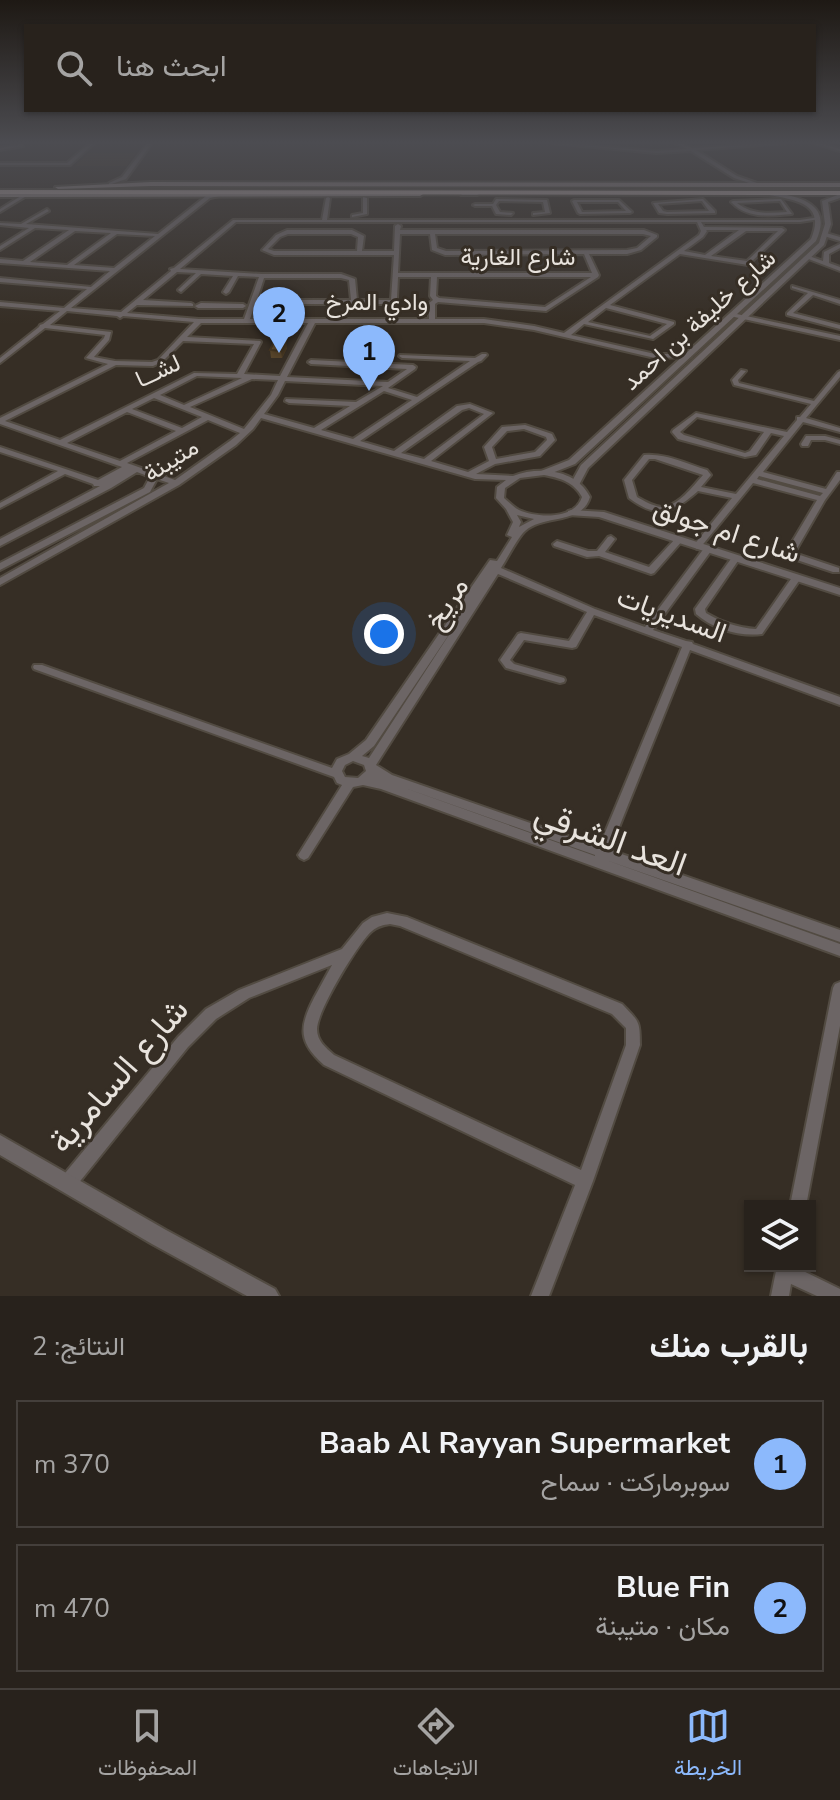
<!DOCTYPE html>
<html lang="ar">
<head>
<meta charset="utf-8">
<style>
  :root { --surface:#28221c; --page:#302a25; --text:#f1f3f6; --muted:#a5a4a3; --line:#443f3b; --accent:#8cb9fc }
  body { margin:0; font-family:"Nunito Sans",Vazirmatn,sans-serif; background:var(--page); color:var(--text); direction:rtl }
  .controls { position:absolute; right:24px; bottom:24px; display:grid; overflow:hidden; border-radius:0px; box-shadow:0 2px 6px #0004 }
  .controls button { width:72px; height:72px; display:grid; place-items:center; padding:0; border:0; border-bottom:2px solid var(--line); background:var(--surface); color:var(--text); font:40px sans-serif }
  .you { position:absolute; left:384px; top:634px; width:28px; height:28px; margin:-20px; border:6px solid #fff; border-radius:50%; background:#1a73e8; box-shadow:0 0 0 12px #1a73e833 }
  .badge { display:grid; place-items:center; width:52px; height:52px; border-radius:50%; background:var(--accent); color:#111; font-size:26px; font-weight:700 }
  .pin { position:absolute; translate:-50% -66px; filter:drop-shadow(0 2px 4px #0008) }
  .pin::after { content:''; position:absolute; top:42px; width:28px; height:24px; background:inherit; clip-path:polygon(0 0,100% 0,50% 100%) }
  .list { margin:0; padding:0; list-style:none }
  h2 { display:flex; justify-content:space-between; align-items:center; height:104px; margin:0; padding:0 32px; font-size:34px }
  h2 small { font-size:26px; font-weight:400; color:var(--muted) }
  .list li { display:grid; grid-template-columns:52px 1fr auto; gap:24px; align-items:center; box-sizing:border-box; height:128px; margin:0 16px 16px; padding:0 16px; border:2px solid var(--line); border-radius:0px }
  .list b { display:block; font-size:30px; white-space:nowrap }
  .list p { margin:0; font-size:26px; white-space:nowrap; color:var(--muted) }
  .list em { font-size:26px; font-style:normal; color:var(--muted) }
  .icon { flex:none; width:44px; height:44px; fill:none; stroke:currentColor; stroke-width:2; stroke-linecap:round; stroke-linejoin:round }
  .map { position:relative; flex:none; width:840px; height:1296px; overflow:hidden; direction:ltr }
  .search { position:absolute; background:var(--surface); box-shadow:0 2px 6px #0004; left:24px; right:24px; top:24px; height:88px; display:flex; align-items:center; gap:20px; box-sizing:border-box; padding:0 28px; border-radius:0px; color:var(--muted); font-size:30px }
  .sheet { height:392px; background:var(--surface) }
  nav { display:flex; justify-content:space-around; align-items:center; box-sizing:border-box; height:112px; border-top:2px solid var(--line); background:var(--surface); font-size:22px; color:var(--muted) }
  nav a { display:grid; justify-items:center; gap:4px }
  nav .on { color:var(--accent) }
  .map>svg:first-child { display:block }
</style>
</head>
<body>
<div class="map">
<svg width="840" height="1296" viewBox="0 0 840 1296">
  <rect width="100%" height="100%" fill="#362e25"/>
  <path fill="#3f3324" d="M88,153H136L127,166H75Z"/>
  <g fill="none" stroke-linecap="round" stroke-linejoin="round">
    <defs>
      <path id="minor" d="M90,143H94L70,165H0V163H67Z
        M148,143H152L126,179L109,185V183L122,177Z
        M552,143L656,151L687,149L676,143H680L692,148L786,143L696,150L737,176L757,183L755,185L734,178L691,151L656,153Z
        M814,143H819L840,149V151Z
        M22,144L23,146L0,150V148Z
        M463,193L479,194L477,195H461Z
        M24,194L28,195L0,212V209Z
        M217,194L219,196L210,198L71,308L121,312L171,271L170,269L174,268L233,220H322L326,198L328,197L330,198L327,220H800L820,217V219L800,222H701L704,227L782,228L785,230L748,265L680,254L610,305L674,322V324L653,339L584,324L571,335L655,354H689L691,355V357L655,358L534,330L484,323H315L287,377L388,382L407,369L311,364L308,362L311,360L413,365L416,367L415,369L388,388L417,397L470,361L402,358L399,356L400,355L475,358L482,354H486L487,355L481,361L478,362L360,441L394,451L457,406L470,404L493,413L431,461L468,472L489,461L484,447L502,427L525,425L552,434L555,440L540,456L495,464L476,474L513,476C539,466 576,469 590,497C582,525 544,514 525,531C518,537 507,559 501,568L595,609L645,627L705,547H711L712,549L711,551L653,630L686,641L692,642L693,644L840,697V705L690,650L610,850L840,930V942L606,860L840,944V956L381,789L363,785L353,787L308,858L304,860L300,858L298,855L300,852L342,785L337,783L334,777L34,669L33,667L34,665H42L332,768L337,759L349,754L366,740L490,560L497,561L512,537L507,535L513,522L506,509L496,498L497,487L506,480L475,479L261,418L253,429L236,445L179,485L0,585V578L169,483L157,479L150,492L0,570V563L144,488L150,477L137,472L111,488L0,546V539L100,486H94L93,484L65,474L0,508V503L58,471L0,452V447L98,480L122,467L0,424V418L108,364L86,358L104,338L105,335L45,328L0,363V358L39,327L40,325L43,324L60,311L0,306V302L64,308L87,289L0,282V278L91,287L110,271L0,263V259L23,261L69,230L35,228L0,250V246L29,228L0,225V223L21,224L47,209L49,211L26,224L158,234L206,196ZM236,222H697L701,231L699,235L564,333L534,326L484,319H435V304L438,302L546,311L598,277L599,275L589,254H627L641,250L657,237V235L644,230H400L401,226L398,224L395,226L394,251H362L364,236L352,230H287L276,235L262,250L274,255H394L391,300H357L355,279L341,274H262L180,269ZM706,230H739L705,255L684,251L703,237L707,231ZM75,231L111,233L67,265L30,262ZM746,231H778L747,261L711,256ZM117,234L155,236L114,268L74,265ZM288,234H351L358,237L357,251H274L268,249L280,237ZM400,234H430L432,250L445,255L584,254L592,273H398ZM435,234H643L651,236L637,248L627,250L446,251L437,248ZM177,272L196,273L179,289L178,290L181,292L201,274L233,276L223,292L226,294L229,292L238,276L259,277L244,319H199L127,313L137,305L193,306V304L191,303L143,300ZM398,277H431L430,296L433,300L429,303V319H396ZM437,277H591L545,307L439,298L436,296ZM264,278H341L349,280L351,300H257ZM255,304H391L390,319H250ZM606,308L667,324L650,336L588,322ZM67,311L117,316L120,318L123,316L194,322L158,360L152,362L115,361L94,357L109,340L111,332L50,325ZM201,323H308L280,376L244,374L261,342L260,341L187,337ZM183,341L254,344L237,374L194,373L60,440L5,421L116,365L153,366L162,362ZM197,376L242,378L184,405L160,395ZM252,379L278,380L271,395L244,429L190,407ZM285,381L383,386L356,402L286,399L285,401L289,403L350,406L314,428L264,414L278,395ZM384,391L412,400L353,439L321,430ZM154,398L202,417L182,428L132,409ZM469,408L484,414L424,459L401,453L462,410ZM127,412L176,431L120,461L67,443ZM208,420L240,433L230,441L175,480L127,463ZM524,429L546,437L547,440L535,452L496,459L492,447L507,431ZM544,475C560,478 574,482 582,497C575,520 537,518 519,510C513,507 509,502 504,498L505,488L520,478ZM517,515L534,519L519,527L521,522ZM498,574L587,612L569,641L521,633L518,634L500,660L506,668L560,683L564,682L565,680L564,678L514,664L510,660L524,640L572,648L576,647L594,615L682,647L599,847L392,775L376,765ZM458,621L369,758L362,756L374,746ZM353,761L364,765L366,771L358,778L345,777L342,771L345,765ZM402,787L595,855V856Z
        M363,197L367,198V214L352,217V215L363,213Z
        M496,199L547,200L550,213L533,215V213L545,212L543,202L499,201L496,205L500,212L513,213L511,215L496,214L492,206H475L473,205L475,204H493Z
        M703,199L715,211V213L667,214L659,213L653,203ZM702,201L709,211L667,212L663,211L658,204Z
        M781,199L792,214C770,216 747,219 731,202L733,201ZM780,201L787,212C769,213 752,215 737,203Z
        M574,200H619L632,212L630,213L580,214L578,213L572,201ZM577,202H618L626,211L582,212Z
        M826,233L840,237V241L824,236Z
        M840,244V248L829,254V263L840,267V271L806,258L809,256L823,261L824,252Z
        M792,286L840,300V304L813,295L793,313L840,325V329L787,315V313L808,293L792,288Z
        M201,303L243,304L246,306L243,308H198L195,306Z
        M732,313L840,336V340L730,316L729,315Z
        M741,370L746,371L738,380L739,383L814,401L838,372L840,371V377L806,418L840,428V432L803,422L763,472L826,489L837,472H840V480L825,500L795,552L797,554L839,568V572H833L791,558L786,552L817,500L753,483L700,548L697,549L693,546L732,498L698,491C673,513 658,520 629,498L624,480L644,455C665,453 687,464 707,470L711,475L701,487L736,494L784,436L771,433L756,455L745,457L678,439L672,432L673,430L696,413L787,432L797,420V417H800L811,404L734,385L732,380ZM697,417L764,432L750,451L745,453L684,435L680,432ZM649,459H655L703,475C693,486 678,507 661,507C653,506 644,501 637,497L632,480ZM759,476L823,493L820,496L757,479Z
        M806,436H825L840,440V444L825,440H811L808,446H802L801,444Z
        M611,536L615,539L605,552L649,567L676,538L679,537L683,540L654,573L651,574L599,556L587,557L554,546L553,544L557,541L588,551H597L608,537Z
        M736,555L740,558L705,609L706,613C721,622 738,628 756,629L793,576H799L801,578L762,634C740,637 713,629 696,614L695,609L733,556Z
        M387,913L407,917L622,1004C639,1022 640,1020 640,1045L593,1181L549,1296H531L575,1185L324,1065C298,1042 299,1027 314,998C320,987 326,976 332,965L249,998L216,1019L188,1047L73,1190L67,1192L61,1190L59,1184L61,1178L178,1037L206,1009L239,990L342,949L363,923L372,917ZM390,924L400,926L612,1014L626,1028V1045L581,1170L334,1055C326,1048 317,1041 317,1029C317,1011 358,943 372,931C378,926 383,925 390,924Z
        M840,982V1026L806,1206H790L833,988L835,984Z
        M777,1266H793L840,1289V1296H817L791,1284L789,1296H771Z"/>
      <path id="tertiary" d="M771,192C801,197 833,204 816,241L575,464L547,475H541V471L569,460L811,239C826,204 797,200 769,195Z
        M840,194V198L828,202L831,224L824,245L588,468L579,485H573L571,483L581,465L819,243L825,224L822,201Z
        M572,510L604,512L840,588V595L599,517L568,515V511Z
        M0,1135L166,1230L275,1289L279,1296H247L152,1244L0,1155Z"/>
      <path id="secondary" d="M151,182L840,183V187L151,186L58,189L55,187Z
        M0,193L420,192L423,194L420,196L0,197Z"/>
      <path id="trunk" d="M0,190L840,191V195L0,194Z"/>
    </defs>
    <use href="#minor" stroke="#524b42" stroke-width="4"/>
    <use href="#tertiary" stroke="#524b42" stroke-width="4"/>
    <use href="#secondary" stroke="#524b42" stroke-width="4"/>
    <use href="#trunk" stroke="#524b42" stroke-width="4"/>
    <use href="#minor" fill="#6c6565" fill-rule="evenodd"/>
    <use href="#tertiary" fill="#6c6565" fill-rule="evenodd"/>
    <use href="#secondary" fill="#8e8382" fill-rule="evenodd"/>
    <use href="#trunk" fill="#b4a4a3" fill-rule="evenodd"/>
  </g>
  <path fill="#58452b" d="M287,348L282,358H271L270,350Z"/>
  <path fill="#473823" d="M286,341L287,348L282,358L281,351Z"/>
  <path fill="#665032" stroke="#473823" stroke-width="2" d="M275,340L286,341L281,351L270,350Z"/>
  <linearGradient id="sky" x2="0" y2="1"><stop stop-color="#1e1914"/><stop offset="0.44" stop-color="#4c4c51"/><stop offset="1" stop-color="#4c4c51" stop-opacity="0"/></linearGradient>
  <rect width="840" height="324" fill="url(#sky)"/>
  <g text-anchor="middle" stroke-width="6" stroke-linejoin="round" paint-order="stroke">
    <g font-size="24" fill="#e8e3dd" stroke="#362e25">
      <text x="518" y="265">شارع الغارية</text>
      <text x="377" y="310">وادي المرخ</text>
      <text transform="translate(699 320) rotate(-42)" y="8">شارع خليفة بن احمد</text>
      <text transform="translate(158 371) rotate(-25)" y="8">لشــا</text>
      <text transform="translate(171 460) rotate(-32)" y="8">متيبنة</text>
    </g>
    <g font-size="28" fill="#e8e3dd" stroke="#362e25">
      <text transform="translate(727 530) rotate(18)" y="10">شارع ام جولق</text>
      <text transform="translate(446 603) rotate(-57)" y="10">مريخ</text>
      <text transform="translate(672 614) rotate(20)" y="10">السديريات</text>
    </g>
    <g font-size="34" fill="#e8e3dd" stroke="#362e25">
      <text transform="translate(611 838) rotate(20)" y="12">العد الشرقي</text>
      <text transform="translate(118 1075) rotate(-49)" y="12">شارع السامرية</text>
    </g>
  </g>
</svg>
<div class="controls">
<button><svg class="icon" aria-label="layers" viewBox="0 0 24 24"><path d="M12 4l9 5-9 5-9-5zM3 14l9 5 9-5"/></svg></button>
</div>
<div class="you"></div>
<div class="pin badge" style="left:369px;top:391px">1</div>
<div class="pin badge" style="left:279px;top:353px">2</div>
<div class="search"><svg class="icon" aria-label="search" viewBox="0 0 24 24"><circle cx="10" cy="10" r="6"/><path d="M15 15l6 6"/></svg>ابحث هنا</div>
</div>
<section class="sheet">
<h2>بالقرب منك<small>النتائج: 2</small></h2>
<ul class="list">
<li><span class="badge">1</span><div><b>Baab Al Rayyan Supermarket</b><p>سوبرماركت · سماح</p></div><em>370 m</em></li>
<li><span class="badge">2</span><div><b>Blue Fin</b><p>مكان · متيبنة</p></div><em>470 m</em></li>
</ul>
</section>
<nav>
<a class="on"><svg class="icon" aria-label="map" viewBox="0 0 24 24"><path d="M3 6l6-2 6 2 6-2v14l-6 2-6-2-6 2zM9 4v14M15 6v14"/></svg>الخريطة</a>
<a><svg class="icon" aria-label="directions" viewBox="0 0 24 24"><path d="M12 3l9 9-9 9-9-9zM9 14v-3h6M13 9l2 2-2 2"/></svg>الاتجاهات</a>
<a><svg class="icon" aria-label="saved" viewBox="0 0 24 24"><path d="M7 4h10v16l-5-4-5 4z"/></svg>المحفوظات</a>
</nav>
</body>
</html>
